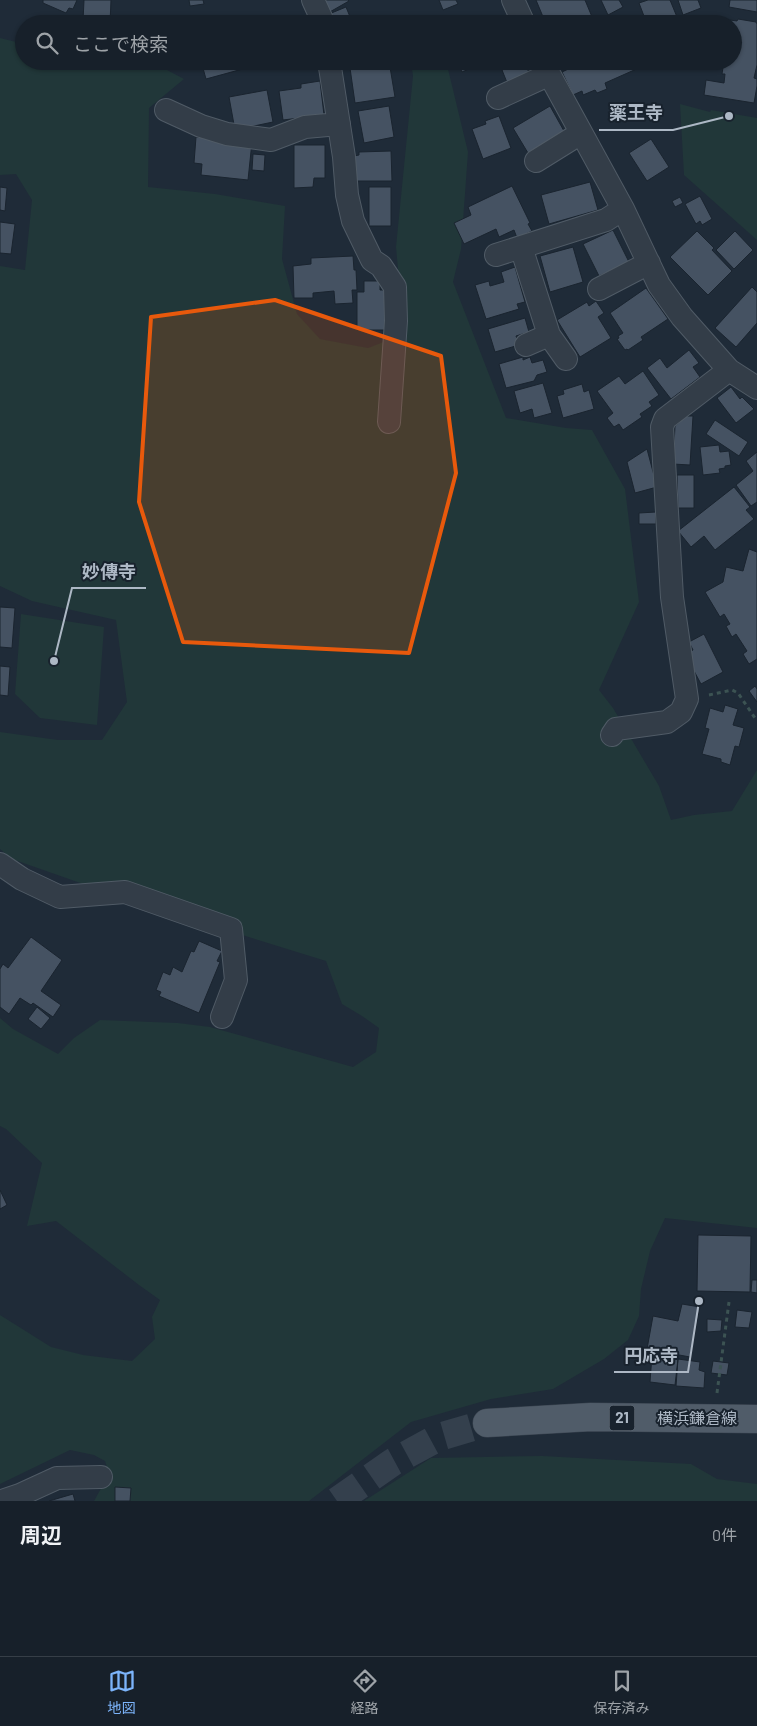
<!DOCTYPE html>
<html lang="ja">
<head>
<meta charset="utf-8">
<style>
  :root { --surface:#17202a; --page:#202832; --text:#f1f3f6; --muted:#9ea3a8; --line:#363e47; --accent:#7cb4fb }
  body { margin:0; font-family:Barlow,"Noto Sans JP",sans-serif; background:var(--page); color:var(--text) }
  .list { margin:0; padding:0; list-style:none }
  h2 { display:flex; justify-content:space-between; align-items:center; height:65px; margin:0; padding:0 20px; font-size:21px }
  h2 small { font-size:16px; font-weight:400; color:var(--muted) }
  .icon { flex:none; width:28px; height:28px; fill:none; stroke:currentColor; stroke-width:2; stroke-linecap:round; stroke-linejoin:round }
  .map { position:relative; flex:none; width:757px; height:1501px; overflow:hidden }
  .search { position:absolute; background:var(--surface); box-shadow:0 1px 4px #0004; left:15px; right:15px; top:15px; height:55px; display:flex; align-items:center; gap:12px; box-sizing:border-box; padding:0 18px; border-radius:28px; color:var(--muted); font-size:19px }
  .sheet { height:155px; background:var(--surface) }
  nav { display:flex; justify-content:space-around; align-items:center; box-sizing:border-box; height:70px; border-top:1px solid var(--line); background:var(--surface); font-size:14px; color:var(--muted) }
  nav a { display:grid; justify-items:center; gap:2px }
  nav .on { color:var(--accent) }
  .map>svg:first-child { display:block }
</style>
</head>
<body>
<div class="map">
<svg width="757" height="1501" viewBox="0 0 757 1501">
  <rect width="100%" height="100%" fill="#1f2b38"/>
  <path fill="#213739" d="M0,38L24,44V61H62L65,63L79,61H150L184,79L149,108L148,187L215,194L285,206L282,259L297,314L320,339L368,348L404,334L396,247L413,76L411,61H443L448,69L468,152L461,249L453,282L506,418L566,428L592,430L625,489L639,602L599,690L613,708L659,786L671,820L694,815L732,811L757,770V1228L665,1218L650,1251L641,1289L639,1316L628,1340L604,1359L553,1389L491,1399L411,1422L309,1501H94L109,1474L105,1461L94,1455L70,1450L0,1484V1315L51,1347L83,1355L132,1361L155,1339L152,1317L160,1300L139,1285L56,1221L27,1226L42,1163L6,1129L0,1126V1018L13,1029L58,1054L74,1038L100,1020L178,1023L210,1027L353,1067L376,1052L379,1028L362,1016L342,1004L326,961L126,899L12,859L0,849V732L58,740H102L127,702L116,620L32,601L0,586V266L25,270L32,200L16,174L0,175Z
    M680,104L710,112L711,110L757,118V240L684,175Z
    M21,614L104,627L97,725L40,718L15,694Z
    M542,1456L691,1464L717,1479L757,1484V1501H364L431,1458Z"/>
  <path fill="#455262" stroke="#1a242f" d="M43,0H77L73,9L69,8L66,13L43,3Z
    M84,0H111L110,24H91V21H83Z
    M189,0H203L204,4L190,6Z
    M321,0H348L349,1L328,13Z
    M439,0H456L458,4L443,10Z
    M536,0H585L595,24H546Z
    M601,0H619L623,7L608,15Z
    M648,0H670L677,17L658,24H647L639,3Z
    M678,0H698L701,8L683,15Z
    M730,0H757V12L729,7Z
    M346,7L353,24H333L329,14Z
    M738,19L756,22L757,24V65L754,78L757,79V86L754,103L704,95L706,80L724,83L725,74H722L724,61H733V24H730V20L737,21Z
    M45,61H60V65L45,63Z
    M201,61H272L206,79Z
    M349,61H389L395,97L355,103Z
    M457,61H468L471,68L462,72Z
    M524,61L530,75L508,85L502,70Z
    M585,61H639L641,67L605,83L607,89L597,93L595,90L583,95L582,91L573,95L562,72Z
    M320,81L324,115L283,120L279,91L301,88V84Z
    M267,90L273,122L235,130L229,97Z
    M389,106L394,137L364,143L358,111Z
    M550,106L564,131L528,153L513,128Z
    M499,116L511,148L483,159L472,129L486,124L485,121Z
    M196,137L252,142L248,180L201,175L202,164L194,163Z
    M651,139L669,167L647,181L629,153Z
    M294,145H325V178H314L313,187L294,188Z
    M391,151L392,181H354V156L359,155V152Z
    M253,154L265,155L264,171L252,170Z
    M590,182L598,210L549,224L541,195Z
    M512,186L530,223L528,224L532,231L517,238L514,230L499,237L496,229L464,244L454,223L471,215L468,207Z
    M0,187L7,188L5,211L0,210Z
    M369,187H391V226H369Z
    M700,196L712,219L702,225L700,221L696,224L685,204Z
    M680,197L683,203L675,207L672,201Z
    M0,222L15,224L11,254L0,253Z
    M613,230L629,262L599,276L583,244Z
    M697,231L714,248L712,250L732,271L708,295L670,257Z
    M735,231L753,250L734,269L716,250Z
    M573,247L583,282L550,292L540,256Z
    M353,256L354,270H356L357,290H352L353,303L335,304L334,291L313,293V298H294L293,266L311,264V258Z
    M515,267L525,302L517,304L519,309L486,319L475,285L489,281L490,286L504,282L501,272Z
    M364,281H380V290H388V330H357V292H364Z
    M752,287L757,292V323L736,347L715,328Z
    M646,288L668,319L641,337L643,340L628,350L627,349L625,350L617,339L619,338L618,336L623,333L610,313Z
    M596,301L604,313L598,317L611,338L580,357L557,320L587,302L589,306Z
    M525,318L529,332L516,336L519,345L495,352L488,329Z
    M689,350L699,363L693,367L700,377L671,399L647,368L660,358L667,368Z
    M523,357V360L530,357L532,363L543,360L547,372L537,375L534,381L506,388L499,364Z
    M643,371L659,395L649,402L652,406L640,414L642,417L623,430L619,424L614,427L607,418L613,413L597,391L619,376L625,384Z
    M543,383L552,413L534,418L532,409L520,413L514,391Z
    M582,384L584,392L589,390L594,409L563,418L557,396L564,394L563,390Z
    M731,387L740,399L742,397L754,409L736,423L717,398Z
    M686,416H693L690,465L673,464L675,426Z
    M715,420L748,442L739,456L706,434Z
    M719,445L720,452L729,451L731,465L725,466V468L719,469L720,473L703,475L700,447Z
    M647,449L657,487L635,493L627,462Z
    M757,452V502L751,506L736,485L753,471L746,461Z
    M677,475H694V508H678Z
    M734,487L750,507L746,510L754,519L715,550L704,536L691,547L678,531Z
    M656,512V524H639V513Z
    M749,549L757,552V659L749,664L743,654L747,651L736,634L732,637L726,626L730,624L724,614L720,617L705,592L723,582L726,567L743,571Z
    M0,607L15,608L12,648L0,647Z
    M704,634L723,672L701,684L685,654L693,650L689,642Z
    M0,666L10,667L8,696L0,695Z
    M755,686L757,689V702L749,691Z
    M725,705L738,709L733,725L744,728L739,747L735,746L730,765L721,762V759L702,754L709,729L705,728L710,708L723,712Z
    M31,937L62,960L41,991L61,1005L53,1017L33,1003L31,1005L20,998L9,1014L0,1007V969L3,964L8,968Z
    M199,941L222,951L217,961L220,962L199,1013L159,996L161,992L156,990L163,972L170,975L173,967L182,972L191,951L194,952Z
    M37,1007L50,1018L41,1029L28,1019Z
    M0,1190L7,1205L0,1209Z
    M698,1235L751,1236L750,1292L697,1291Z
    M752,1280H757V1293L751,1292Z
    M682,1304L700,1307L690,1357L647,1349L653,1316L678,1321Z
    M737,1310L752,1312L749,1328L735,1327Z
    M707,1319L722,1320L721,1331L707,1332Z
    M652,1355L678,1359L675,1385L650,1382Z
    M678,1359L700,1362L699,1370L705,1372L704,1388L676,1386Z
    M713,1361L729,1363L727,1375L711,1373Z
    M115,1487L131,1488L130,1501H115Z
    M73,1494L75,1501H49Z"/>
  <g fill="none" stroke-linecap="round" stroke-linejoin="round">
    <path stroke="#34404d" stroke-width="28" stroke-dasharray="28 14" stroke-linecap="butt" d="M337,1501L393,1462L439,1437L487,1423"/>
    <defs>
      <path id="minor" d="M313,0L324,24
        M513,0L524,24
        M329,61L344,157L347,195L353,221L372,260L381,266L395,287L396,321L389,422
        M542,61L623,209L659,285L682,317L729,370L757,388
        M498,98L548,75
        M166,110L201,126L227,134L271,140L305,127L339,124
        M536,161L581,133
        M521,247L549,335L566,359
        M496,255L606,220L623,209
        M599,289L649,263
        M526,345L549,335
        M612,735L616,729L667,722L681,712L687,699L672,597L662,427L665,419L729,370
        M0,864L22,879L60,897L125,892L231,929L236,980L222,1017
        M2,1501L20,1495L57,1478L101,1477"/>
      <path id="major" d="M487,1423L591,1417L757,1419"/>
    </defs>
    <use href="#minor" stroke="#505b66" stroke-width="24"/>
    <use href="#major" stroke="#3c4652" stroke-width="29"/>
    <path stroke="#3c5353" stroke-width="3" stroke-dasharray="4 4" stroke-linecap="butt" d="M709,695L732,690L738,693L757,721
      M717,1393L729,1302"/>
    <use href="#minor" stroke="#333d48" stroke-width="22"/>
    <use href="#major" stroke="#505c69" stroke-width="28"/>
  </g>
  <path fill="#e8590c" fill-opacity="0.2" stroke="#e8590c" stroke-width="4" stroke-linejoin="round" d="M275,300L441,356L456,473L409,653L183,642L139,502L151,317Z"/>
  <g text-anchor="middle" stroke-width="4" stroke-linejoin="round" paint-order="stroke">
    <rect fill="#18222d" stroke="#808b97" stroke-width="1" x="609.5" y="1405.5" width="25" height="25" rx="4"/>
    <g font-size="15" font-weight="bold" fill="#adb8c5">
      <text x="622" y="1423">21</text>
    </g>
    <g font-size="16" fill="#adb8c5" stroke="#18222d">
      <text x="697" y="1424">横浜鎌倉線</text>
    </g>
  </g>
  <path fill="none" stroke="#adb8c5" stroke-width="2" d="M729 116L673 130H599M54 661L72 588H146M699 1301L688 1372H614"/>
  <g fill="#adb8c5" stroke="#18222d" stroke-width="2">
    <circle cx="729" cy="116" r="5"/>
    <circle cx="54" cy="661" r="5"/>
    <circle cx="699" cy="1301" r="5"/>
  </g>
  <g font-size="18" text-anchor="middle" font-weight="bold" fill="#adb8c5" stroke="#18222d" stroke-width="4" stroke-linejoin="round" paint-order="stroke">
    <text x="636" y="119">薬王寺</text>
    <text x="109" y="578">妙傳寺</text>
    <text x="651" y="1362">円応寺</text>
  </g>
</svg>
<div class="search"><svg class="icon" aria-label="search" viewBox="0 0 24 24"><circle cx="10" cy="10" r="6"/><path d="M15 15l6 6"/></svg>ここで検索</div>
</div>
<section class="sheet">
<h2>周辺<small>0件</small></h2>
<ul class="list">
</ul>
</section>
<nav>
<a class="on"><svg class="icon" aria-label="map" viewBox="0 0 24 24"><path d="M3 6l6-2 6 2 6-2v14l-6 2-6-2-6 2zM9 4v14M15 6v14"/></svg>地図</a>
<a><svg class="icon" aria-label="directions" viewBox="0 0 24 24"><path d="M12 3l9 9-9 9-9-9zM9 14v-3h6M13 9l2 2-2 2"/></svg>経路</a>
<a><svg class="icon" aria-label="saved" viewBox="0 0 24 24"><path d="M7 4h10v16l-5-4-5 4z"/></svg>保存済み</a>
</nav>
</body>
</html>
